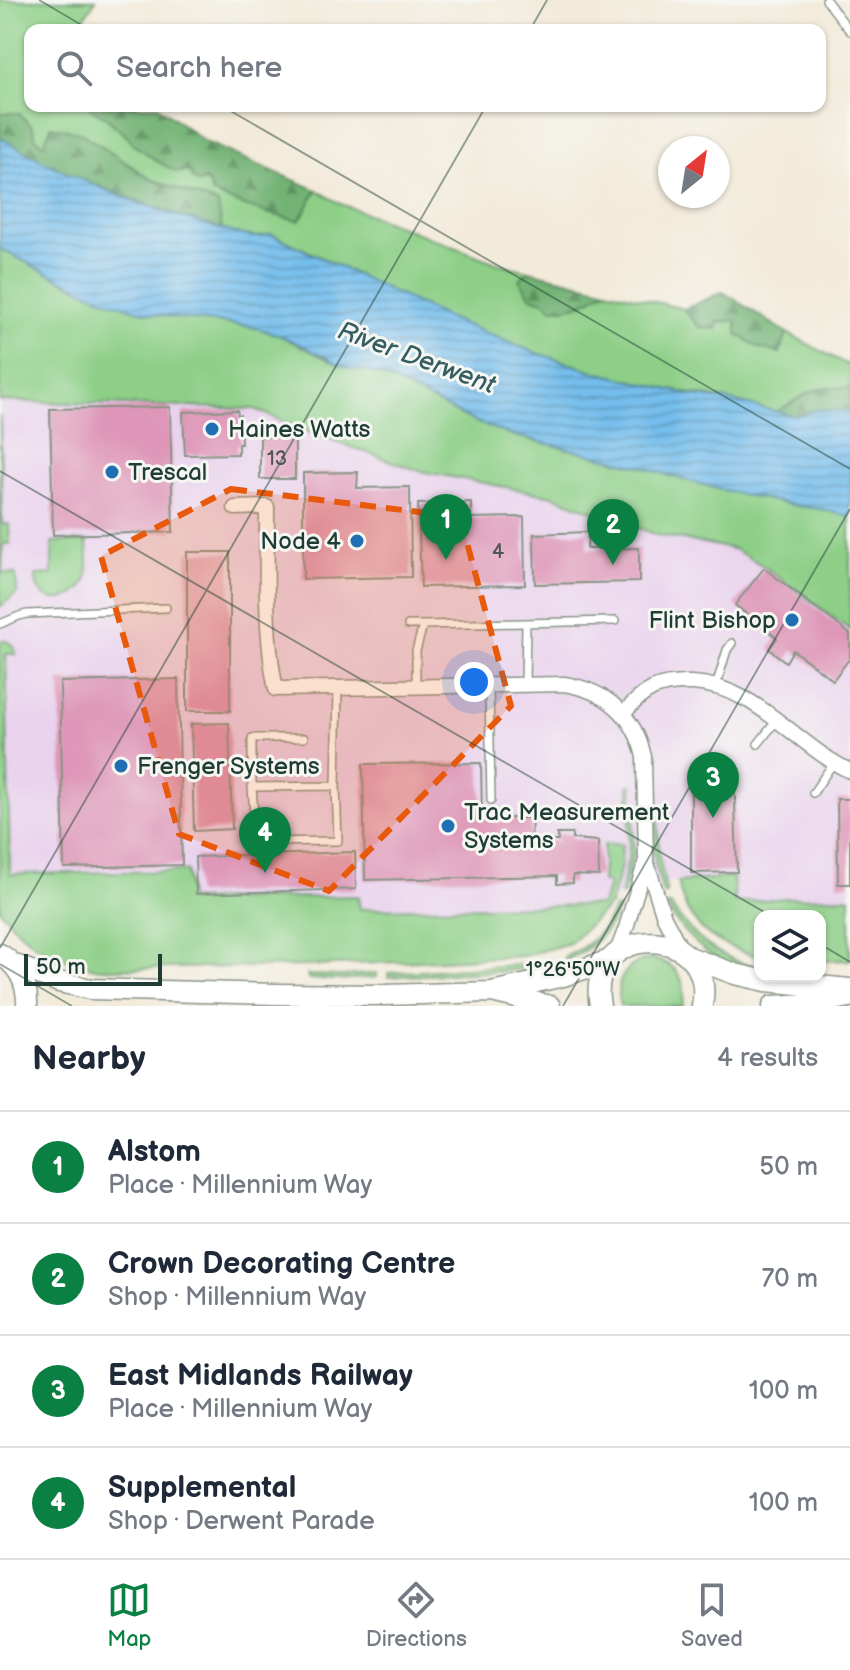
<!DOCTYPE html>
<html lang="en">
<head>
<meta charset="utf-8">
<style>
  :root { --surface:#fff; --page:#f2f2f3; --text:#1f2937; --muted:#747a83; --line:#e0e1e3; --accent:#0b8043 }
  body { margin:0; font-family:"Balsamiq Sans",sans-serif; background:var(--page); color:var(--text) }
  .controls { position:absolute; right:24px; bottom:24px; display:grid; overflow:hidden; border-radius:16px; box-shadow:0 2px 6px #0004 }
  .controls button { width:72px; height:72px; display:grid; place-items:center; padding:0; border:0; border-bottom:2px solid var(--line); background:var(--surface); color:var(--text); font:40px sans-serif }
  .compass { position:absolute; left:658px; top:136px; width:72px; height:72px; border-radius:50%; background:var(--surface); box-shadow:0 2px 6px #0004; rotate:30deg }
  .scale { position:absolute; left:24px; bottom:20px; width:138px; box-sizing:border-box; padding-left:8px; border:4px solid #1f3d34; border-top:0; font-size:22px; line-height:28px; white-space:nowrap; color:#1f3d34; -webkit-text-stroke:6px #f6f6f2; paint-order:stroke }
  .you { position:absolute; left:474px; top:682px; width:28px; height:28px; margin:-20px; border:6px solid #fff; border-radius:50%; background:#1a73e8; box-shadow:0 0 0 12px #1a73e833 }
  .badge { display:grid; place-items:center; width:52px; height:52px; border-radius:50%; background:var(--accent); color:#fff; font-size:26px; font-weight:700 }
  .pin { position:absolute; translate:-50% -66px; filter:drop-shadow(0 2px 4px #0008) }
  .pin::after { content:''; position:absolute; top:42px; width:28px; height:24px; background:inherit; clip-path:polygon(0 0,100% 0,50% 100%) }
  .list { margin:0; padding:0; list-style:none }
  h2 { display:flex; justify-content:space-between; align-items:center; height:104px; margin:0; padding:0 32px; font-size:34px }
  h2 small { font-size:26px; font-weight:400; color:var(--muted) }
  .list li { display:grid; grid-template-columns:52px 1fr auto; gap:24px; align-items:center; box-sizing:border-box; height:112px; padding:0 32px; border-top:2px solid var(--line) }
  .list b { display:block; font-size:30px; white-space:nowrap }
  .list p { margin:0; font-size:26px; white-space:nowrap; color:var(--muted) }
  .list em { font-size:26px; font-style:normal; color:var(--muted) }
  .icon { flex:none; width:44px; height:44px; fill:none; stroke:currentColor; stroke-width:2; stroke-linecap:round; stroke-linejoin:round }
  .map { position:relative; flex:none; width:850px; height:1006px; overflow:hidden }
  .search { position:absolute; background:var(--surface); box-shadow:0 2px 6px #0004; left:24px; right:24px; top:24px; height:88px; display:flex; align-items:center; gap:20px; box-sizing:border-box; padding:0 28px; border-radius:16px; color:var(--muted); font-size:30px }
  .sheet { height:552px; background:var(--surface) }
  nav { display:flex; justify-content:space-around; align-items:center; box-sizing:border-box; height:112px; border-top:2px solid var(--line); background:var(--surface); font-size:22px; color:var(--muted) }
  nav a { display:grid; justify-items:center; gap:4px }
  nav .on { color:var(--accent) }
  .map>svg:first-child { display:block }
</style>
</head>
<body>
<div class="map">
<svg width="850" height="1006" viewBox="0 0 850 1006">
  <defs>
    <pattern id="forest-firs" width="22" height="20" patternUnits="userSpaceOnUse" patternTransform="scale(2)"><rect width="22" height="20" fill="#72b274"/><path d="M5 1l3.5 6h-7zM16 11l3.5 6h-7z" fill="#5d9260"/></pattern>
    <pattern id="water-rules" width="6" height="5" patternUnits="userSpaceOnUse" patternTransform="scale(2)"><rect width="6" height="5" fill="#74bdec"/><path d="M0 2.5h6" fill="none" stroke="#5f9bc0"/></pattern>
  </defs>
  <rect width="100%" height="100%" fill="#f6f6f2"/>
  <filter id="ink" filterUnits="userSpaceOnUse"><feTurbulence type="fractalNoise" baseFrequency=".0125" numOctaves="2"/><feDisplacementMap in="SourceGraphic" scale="16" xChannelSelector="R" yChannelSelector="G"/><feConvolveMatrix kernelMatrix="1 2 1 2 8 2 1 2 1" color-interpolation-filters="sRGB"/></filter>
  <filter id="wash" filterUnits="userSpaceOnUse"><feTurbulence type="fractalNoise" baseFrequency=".006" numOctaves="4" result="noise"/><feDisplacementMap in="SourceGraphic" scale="32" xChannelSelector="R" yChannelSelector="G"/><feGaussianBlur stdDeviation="1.8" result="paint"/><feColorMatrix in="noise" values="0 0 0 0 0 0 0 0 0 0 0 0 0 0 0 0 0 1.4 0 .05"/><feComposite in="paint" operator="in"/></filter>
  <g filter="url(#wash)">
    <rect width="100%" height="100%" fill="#f3ebda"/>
    <path fill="#e9d2ed" d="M0,401L254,409L308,432L420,471L553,496L657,535L734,549L765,566L850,630V897L785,898L735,903L732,877L625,887L610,905L570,943L523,956L315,966L101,969L80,965L62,959L35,946L20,934L0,910Z"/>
    <path fill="#8dcf87" stroke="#56865e" stroke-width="2" d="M0,0H96L83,20L81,30H30V79H29L30,106H86L104,116L129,138L133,145L142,150L155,160L187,171L209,184L299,221L317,190L341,204L499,264L529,271L520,279L580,305L607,290L684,309L700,327L734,320L779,353L787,333L850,366V388C813,387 807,394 776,412L727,400L675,391L599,373L528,350L445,317L272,234C255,240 239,234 222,229L217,204L151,179L79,132L44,145L35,139L19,113H0Z
      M0,249L95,295L142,311L257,328L279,335L335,363L352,369L368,371L389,379L478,423L512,435L647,468L674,477L730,492L798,506L821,509L850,517V630L765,567L734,549L657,535L553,496L420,471L308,432L254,409L0,401Z
      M0,415L2,524H9L10,544H3L2,573L16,574L17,593L0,607Z
      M87,541C87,553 90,570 86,581C79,598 48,609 38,588C36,584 36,579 36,575L52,574V542Z
      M3,640C11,643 14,645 16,654H6L10,874L187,871L189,900L358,896L360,909L601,905L609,886L606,882H602L604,845L622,844L621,866L610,905L570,943L523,956L315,966L101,969C55,961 29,947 0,910V643Z
      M656,749L659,856L667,894H663L655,863L653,845L651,750Z
      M629,785L632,786L634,852L624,895H620L629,855Z
      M733,877L735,903L785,898L850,897V960L820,961V916H760V957C718,946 686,928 678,882Z
      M670,905C695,940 717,958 760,968V972C752,970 742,969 734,966C704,955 682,933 666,906Z
      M619,908C607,933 592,950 566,960L564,957C587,948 604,932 614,909Z
      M652,959C677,963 689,982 682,1006H620C613,982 627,961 652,959Z
      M546,963L545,966L508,971L388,977V973Z
      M376,973L377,977L337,980L308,979L307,975L342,976Z"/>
    <path fill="url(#forest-firs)" stroke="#487854" stroke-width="2" d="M86,106H158L205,142L317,190L299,221C268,214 240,206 212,193L209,184L205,180L199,183L192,178V174L187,171L176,172L155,160L142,150L133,145L129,138L104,116Z
      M0,113H19L33,127L36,139L44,144L51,126L79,132L151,179L218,204L222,229C145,205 69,179 0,137Z
      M529,271L607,290C586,302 575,309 551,308L546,302L531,297L519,280Z
      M723,292L787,333L780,353L759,348L737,334V322L734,320L718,322L717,329L699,327L684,309Z
      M826,387L850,388V411L815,410L797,416L776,412L810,392Z"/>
    <path fill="url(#water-rules)" stroke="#4a7d90" stroke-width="2" d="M0,137C74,182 166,216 251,237H261L271,234L446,317L528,350L599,373L695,396L727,400L796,416L815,410L850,411V517L821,509L798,506L730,492L674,477L647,468L512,435L478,423L389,379L368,371L352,369L335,363L328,358C305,348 281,333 255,328C217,320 178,321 140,311C91,297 46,272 0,249Z"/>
    <g id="blocks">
      <path fill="#de97b8" d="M170,407L173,532L53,535L50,409Z
        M237,410L238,415H240L241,444H238V454L185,455L183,412Z
        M295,436V479H260V437Z
        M358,472L357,488L410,487L411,577L303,579V473Z
        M471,502V518L524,517L525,585L421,587L418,504Z
        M588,532L587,549L639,548V582L535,584L534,534Z
        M187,552H230V711H187Z
        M764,568L850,634V658L833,680L793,650L786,662L769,649L777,638L735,605Z
        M178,679L182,865L64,868L60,682Z
        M229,723L232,829L194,831L191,724Z
        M481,763L482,818H532L531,841H558L557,834H572V839L598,841L599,876L573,875V883L557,884V876L365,880L363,764Z
        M734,764L737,872L691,873V765Z
        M837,799H850V884H838Z
        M355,852L356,889L196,894L195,857Z"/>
    </g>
  </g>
  <g filter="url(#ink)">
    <use href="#blocks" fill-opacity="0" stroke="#899487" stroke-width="2"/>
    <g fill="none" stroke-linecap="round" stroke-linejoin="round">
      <defs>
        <path id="lane" d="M826,0L850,31
          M0,624L19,616L27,614L166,608
          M408,625H423
          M525,685L526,623
          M489,686L491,800
          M716,686L727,650L732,643
          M416,687V651L423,625L615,621
          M758,744L777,720
          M336,786L252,787L256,842L338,841L336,786L338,688
          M252,787V738H304
          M813,793L834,762"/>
        <path id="street" d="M235,508L267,507C267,565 264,634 276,689L564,684C606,690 635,716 644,757L646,860L626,928L616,954
          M623,714C645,689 658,682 692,683C757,686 795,745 850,771
          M646,860L664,917L682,951"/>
        <path id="secondary" d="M0,954C19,966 28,984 27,1006
          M689,957L735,974L766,981L850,989
          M13,964L59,982L90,989L277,994L383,995L492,992L563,976L610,960
          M496,993L550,1006
          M600,1006C584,920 718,922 702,1006
          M773,1006L811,1004L850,997"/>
      </defs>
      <use href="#lane" stroke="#899487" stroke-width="10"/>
      <use href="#street" stroke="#899487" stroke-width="17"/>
      <use href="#secondary" stroke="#899487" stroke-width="23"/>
      <use href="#lane" stroke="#fff" stroke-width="7"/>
      <use href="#street" stroke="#fff" stroke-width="14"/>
      <use href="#secondary" stroke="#fff" stroke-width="20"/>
    </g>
  </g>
  <path fill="#e8590c" fill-opacity="0.2" stroke="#e8590c" stroke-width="6" stroke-dasharray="16 10" stroke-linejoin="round" d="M231,489L460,517L511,706L329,891L179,834L101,556Z"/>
  <path fill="none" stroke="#1f3d34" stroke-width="2" stroke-opacity="0.45" d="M39,0L90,30M530,30L547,0M222,106L850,469M0,471L771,916M820,944L850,962M0,948L486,106M0,964L72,1006M563,1006L850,509"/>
  <g fill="#1f6fb2" stroke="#f6f6f2" stroke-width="3">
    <circle cx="212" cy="429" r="8"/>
    <circle cx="112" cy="472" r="8"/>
    <circle cx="357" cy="541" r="8"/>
    <circle cx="792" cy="620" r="8"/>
    <circle cx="121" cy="766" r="8"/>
    <circle cx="448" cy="826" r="8"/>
  </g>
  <g text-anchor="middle" stroke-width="6" stroke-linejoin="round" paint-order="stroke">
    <g font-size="20" fill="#4f5455">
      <text x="277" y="465">13</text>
      <text x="498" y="558">4</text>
    </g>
    <g font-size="24" fill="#1f3d34" stroke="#f6f6f2" text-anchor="start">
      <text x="228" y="437">Haines Watts</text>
      <text x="128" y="480">Trescal</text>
      <text x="341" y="549" text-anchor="end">Node 4</text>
      <text x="776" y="628" text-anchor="end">Flint Bishop</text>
      <text x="137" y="774">Frenger Systems</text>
      <text x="464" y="820">Trac Measurement<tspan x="464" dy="28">Systems</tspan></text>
    </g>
    <g font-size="26" font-style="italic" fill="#345d62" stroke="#f6f6f2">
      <text transform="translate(417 357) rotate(20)" y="9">River Derwent</text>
    </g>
  </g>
  <g font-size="20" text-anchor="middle" fill="#1f3d34" stroke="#f6f6f2" stroke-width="6" stroke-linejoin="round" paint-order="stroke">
    <text x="573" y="976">1°26'50"W</text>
  </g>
</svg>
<div class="controls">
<button><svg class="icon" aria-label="layers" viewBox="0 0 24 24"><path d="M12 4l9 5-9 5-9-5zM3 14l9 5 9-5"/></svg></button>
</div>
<svg class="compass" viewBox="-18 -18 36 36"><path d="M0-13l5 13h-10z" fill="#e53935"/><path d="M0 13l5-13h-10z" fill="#747a83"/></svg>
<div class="scale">50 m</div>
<div class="you"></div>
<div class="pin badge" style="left:446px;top:560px">1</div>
<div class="pin badge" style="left:613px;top:565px">2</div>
<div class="pin badge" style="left:713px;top:818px">3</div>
<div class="pin badge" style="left:265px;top:873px">4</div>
<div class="search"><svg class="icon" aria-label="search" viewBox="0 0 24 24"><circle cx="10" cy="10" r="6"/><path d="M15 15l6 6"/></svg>Search here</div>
</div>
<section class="sheet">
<h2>Nearby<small>4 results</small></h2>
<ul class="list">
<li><span class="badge">1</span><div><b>Alstom</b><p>Place · Millennium Way</p></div><em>50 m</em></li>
<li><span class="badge">2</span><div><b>Crown Decorating Centre</b><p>Shop · Millennium Way</p></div><em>70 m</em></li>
<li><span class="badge">3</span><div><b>East Midlands Railway</b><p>Place · Millennium Way</p></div><em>100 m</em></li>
<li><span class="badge">4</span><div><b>Supplemental</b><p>Shop · Derwent Parade</p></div><em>100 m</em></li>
</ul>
</section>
<nav>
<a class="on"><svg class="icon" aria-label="map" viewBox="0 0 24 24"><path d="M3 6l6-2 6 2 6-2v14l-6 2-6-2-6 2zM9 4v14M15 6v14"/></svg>Map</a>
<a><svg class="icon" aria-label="directions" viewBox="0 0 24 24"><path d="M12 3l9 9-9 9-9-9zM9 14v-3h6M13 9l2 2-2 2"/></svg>Directions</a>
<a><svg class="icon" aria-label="saved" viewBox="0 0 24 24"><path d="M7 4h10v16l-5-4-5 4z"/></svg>Saved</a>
</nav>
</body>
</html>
